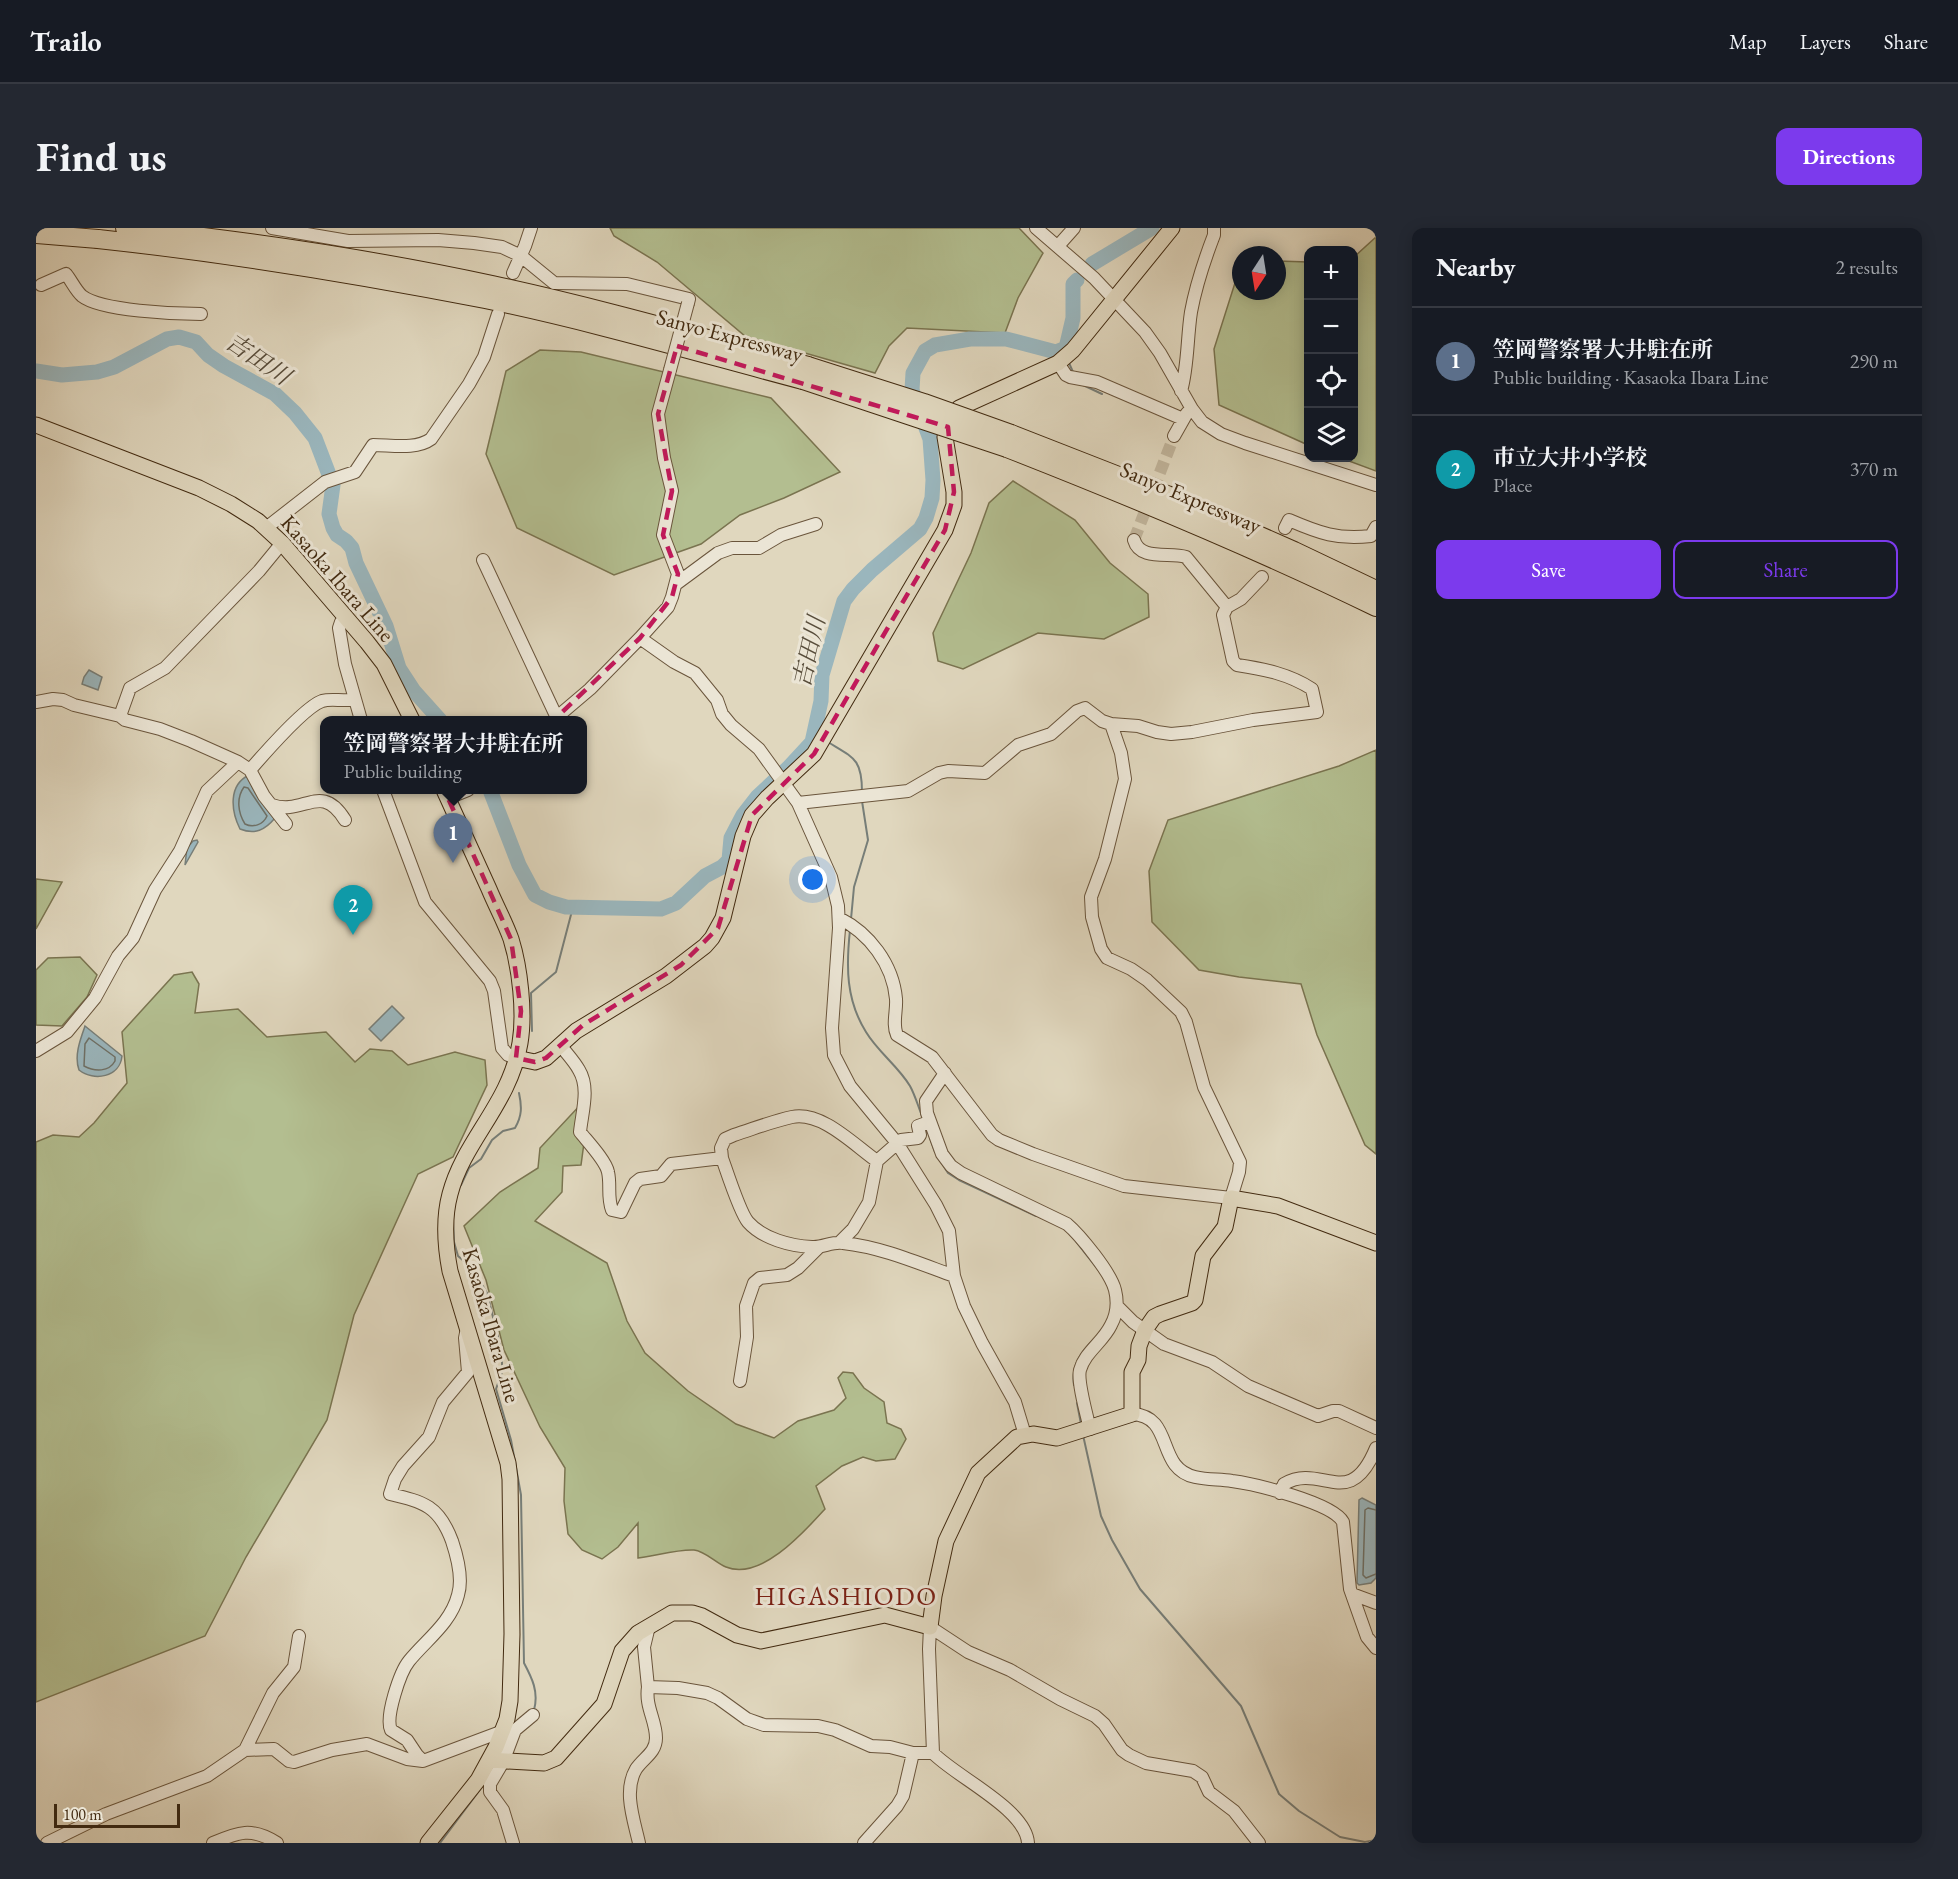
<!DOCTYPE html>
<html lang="en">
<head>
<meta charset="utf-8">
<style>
  :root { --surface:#171b24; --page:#242831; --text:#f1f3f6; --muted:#9ea1a6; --line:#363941; --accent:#7c3aed }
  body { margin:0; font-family:"EB Garamond","Noto Serif JP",serif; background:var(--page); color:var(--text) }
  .controls { position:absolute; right:18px; top:18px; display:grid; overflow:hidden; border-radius:12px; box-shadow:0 3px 15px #0003 }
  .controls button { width:54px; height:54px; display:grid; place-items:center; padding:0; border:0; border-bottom:2px solid var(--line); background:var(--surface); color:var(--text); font:30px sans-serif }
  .compass { position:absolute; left:1196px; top:18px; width:54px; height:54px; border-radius:50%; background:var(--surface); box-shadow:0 3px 15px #0003; rotate:192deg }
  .scale { position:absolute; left:18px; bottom:15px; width:126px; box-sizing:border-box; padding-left:6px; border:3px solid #422a10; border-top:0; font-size:16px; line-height:21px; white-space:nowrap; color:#422a10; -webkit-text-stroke:4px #ebe5d5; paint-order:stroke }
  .you { position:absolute; left:777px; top:652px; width:21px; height:21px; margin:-15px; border:4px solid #fff; border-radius:50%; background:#1a73e8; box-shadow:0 0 0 9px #1a73e833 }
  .badge { display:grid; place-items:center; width:39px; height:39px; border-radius:50%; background:var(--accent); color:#fff; font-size:20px; font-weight:700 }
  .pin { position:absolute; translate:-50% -50px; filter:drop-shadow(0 2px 3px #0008) }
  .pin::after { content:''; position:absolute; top:32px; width:21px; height:18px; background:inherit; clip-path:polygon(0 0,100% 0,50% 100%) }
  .popup { position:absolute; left:284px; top:488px; width:267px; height:78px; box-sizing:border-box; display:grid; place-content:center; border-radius:12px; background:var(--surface); filter:drop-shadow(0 2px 4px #0005); font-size:20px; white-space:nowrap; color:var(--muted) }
  .popup b { font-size:22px; color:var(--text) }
  .popup::after { content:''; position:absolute; left:50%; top:100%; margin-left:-12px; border:12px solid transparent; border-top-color:var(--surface) }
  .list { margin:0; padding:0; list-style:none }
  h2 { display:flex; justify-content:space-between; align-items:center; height:78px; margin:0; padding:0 24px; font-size:26px }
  h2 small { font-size:20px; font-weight:400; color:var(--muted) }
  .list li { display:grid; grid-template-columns:39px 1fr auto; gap:18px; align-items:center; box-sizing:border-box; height:108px; padding:0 24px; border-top:2px solid var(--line) }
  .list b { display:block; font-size:22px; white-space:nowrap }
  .list p { margin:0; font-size:20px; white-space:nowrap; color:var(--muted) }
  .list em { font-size:20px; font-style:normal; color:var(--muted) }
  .actions { display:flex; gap:12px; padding:18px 24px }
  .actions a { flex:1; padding:14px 0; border:2px solid var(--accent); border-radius:12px; text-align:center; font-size:21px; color:var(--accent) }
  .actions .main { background:var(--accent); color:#fff }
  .icon { flex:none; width:33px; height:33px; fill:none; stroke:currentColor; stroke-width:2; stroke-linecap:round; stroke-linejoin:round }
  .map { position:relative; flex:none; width:1340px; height:1615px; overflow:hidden; border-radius:12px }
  header { display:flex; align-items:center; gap:36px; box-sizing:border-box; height:84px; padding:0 30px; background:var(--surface); border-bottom:2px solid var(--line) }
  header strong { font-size:28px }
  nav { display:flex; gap:33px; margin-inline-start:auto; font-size:21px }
  .intro { display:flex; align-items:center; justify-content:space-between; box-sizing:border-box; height:144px; padding:0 36px }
  h1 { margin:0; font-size:42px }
  .button { padding:15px 27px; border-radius:12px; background:var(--accent); color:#fff; font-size:21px; font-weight:700 }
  main { display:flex; gap:36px; padding:0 36px }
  aside { flex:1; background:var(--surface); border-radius:12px; box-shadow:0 3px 15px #0003 }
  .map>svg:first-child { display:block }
</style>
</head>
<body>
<header>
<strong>Trailo</strong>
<nav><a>Map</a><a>Layers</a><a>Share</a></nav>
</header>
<div class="intro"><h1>Find us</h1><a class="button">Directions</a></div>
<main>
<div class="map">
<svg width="1340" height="1615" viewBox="0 0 1340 1615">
  <rect width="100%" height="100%" fill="#e0d7be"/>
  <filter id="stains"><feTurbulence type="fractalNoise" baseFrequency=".00333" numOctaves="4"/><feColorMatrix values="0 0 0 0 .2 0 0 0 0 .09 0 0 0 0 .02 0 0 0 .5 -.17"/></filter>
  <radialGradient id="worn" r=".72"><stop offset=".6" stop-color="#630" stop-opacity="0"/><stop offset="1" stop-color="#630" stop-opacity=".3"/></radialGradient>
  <path fill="#b3be90" stroke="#7a7450" stroke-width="1.5" d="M574,0H983L1007,25L982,70L969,105L871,100L853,118L839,145L709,108L621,34L578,8Z
    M1340,9V243L1305,230H1318V29Z
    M1241,33L1272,34V217L1183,177L1178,121L1205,36V63H1241Z
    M504,122L545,124L735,170L804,244L748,270L704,287L665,316L578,347L481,300L450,226L470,143Z
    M977,253L1039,292L1074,335L1112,366L1113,389L1068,411L1002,405L927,441L902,433L897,405L935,325L953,275Z
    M1340,522V926L1329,917L1281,807L1265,756L1203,749L1163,742L1116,694L1113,643L1132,592L1303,538Z
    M0,651L26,654L0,701Z
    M44,729L61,747L51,769L26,798L0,797V742L12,730Z
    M156,744L163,756L159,785L202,781L231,809L290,804L319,834L334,821L356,823L372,837L419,824L449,832L451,857L417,929L382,946L318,1087L291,1192L210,1329L169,1408L0,1474V914L17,907L43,909L58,895L91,855L86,804L138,747Z
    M547,874L552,885L545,937L527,938L526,964L499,993L571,1035L591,1093L609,1125L652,1163L700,1196L738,1210L762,1193L798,1182L810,1170L802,1150L807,1144L817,1145L828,1160L848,1174L851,1195L865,1201L870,1211L859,1231L840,1233L827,1229L806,1238L780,1258L789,1281C768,1304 725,1353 690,1339C680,1335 669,1323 658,1322C642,1321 619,1328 602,1330V1295L582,1319L566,1331L546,1322L532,1306L528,1273L529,1240L504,1199L468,1122L450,1052L428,998L464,964L502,940L504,920Z"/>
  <path fill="#9ab6bd" stroke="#777e78" stroke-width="1.5" d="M53,442L66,449L62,462L46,456L48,449Z
    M213,547L239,590C229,602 219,607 204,601C195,583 192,557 213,547Z
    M161,612L162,614L149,637L151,620L157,613Z
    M356,778L368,790L345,813L333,801Z
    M49,798L86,828C84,849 58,854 43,842C38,828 44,812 49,798Z
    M1326,1270L1340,1277V1350L1335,1355L1323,1357L1321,1355L1323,1272Z"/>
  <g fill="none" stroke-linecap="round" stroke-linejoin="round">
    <path stroke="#6e7066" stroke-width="1.5" d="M208,559L212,560L231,588C227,597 217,600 209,596C202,585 200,570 208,559Z
      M53,810L79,829V833C73,844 59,844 48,838L49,816Z
      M1340,1282L1332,1280L1329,1282L1327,1347L1330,1350L1340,1346"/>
    <path stroke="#777e78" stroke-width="2" d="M1033,135L1037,144
      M1047,157L1066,166
      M792,514C818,530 826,531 826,564
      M815,691L818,659L832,612L826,573
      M814,702C810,739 810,772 830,804C842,824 862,838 874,858C879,867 882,878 886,888
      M496,803L495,765L520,744L537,679
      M894,910L899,924
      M902,929L912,945L923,952L1000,988
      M425,957L433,940L445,931L456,912L467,903L479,900C486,888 486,879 483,865
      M417,992L418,1014L422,1028L436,1040L451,1065L466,1125V1144L460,1161L475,1212L485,1267L488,1435C496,1450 503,1464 498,1482
      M1034,1006L1064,1044
      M1038,1157C1035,1137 1045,1124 1059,1110
      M1041,1175L1045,1196
      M1047,1207L1065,1288L1076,1312L1104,1361L1205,1478L1243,1566L1263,1583L1304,1609L1329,1614L1340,1612
      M404,1615L449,1555"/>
    <path stroke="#9ab6bd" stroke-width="15" d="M1056,36L1116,0
      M0,143L26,147L61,144L78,139L131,111L143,109L160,114L172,127L188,138L239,166L259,185L279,210L297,257L293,286L297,300L301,307L310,313L316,320L320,335L350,398L363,440L378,463L404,492
      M454,562L483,637L499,667L513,674L530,679L625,681L640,675L669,648L686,639L693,632L695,610L707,587L721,569L752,540L776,514L785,473L786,447L808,373L817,361L836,342L884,301L890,290L896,270L897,252L894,211L876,162L877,145L889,123L899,117L934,111H970L1020,124L1030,120L1037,90V56L1041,52"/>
    <path stroke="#c0b49b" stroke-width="12" stroke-dasharray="12 6" stroke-linecap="butt" d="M1098,312L1138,208"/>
    <defs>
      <path id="minor" d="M236,0L312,13L402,12L438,15L466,19L485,28L518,55L591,56L653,71L652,75
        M1000,0L1058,50L1109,104L1124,125L1156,181L1166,194L1185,206L1209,215L1340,257
        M1022,18L1038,0
        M477,45L489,18L495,0
        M5,57L30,46C35,52 40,63 46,68C65,83 140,86 165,86
        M1022,135L1030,147L1034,149L1061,154L1147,191
        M1145,163C1152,139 1151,110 1155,84C1160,57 1168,33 1178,7V0
        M1138,208L1151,185
        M230,300L289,254L319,244L337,217C355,217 380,222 395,211L433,156L448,129L462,86
        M1249,300L1253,292C1283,305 1302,312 1335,308L1340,299
        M1098,312C1104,333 1133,324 1150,329L1191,379
        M447,332L522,492
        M640,356L682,325L696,320H723L745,307L780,296
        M311,389L305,394L303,400L309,436L325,492
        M604,410L638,434L659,445L681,472L686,486L695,497L723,521L762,575L795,649L802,678L803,700L796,800L798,827L814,858L861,915L900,977L913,1003L918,1048L928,1078L946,1115L979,1174L989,1207
        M0,474L17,471L27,472L38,477L84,488L89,492L124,501L155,513L202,534L214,542L228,568L250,596
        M84,488L94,460L129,440L223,343L246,315
        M521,489L554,461L604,410L632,379L636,369L642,346L627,307L636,263L628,230L622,186L634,142
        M214,542C227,527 269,479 286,473C296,470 308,474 319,471
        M347,562L389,674L454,753L458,763L466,820L472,827L480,830
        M412,570L432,562
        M762,575L872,563L903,545L912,543L949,545L982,517L1015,506L1041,483L1049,480L1066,493L1075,496L1102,498L1121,504L1135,506L1156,504L1217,492L1281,484L1276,461C1253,446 1228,441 1201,437L1197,433L1187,387L1191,379L1205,371L1226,349
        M236,577C268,588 285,553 309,592
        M803,690C833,705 857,736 860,771C861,783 856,796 861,807L896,829L956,907L963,912L997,926L1088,958L1195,970L1203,944L1204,934L1168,859L1150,794L1145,784L1111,752L1095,741L1071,730L1065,721L1056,689L1055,669L1069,631L1089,551L1085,525L1075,496
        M525,818C531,826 538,833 543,842C554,860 546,884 544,904C552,914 570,933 572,944C575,957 571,969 576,982L585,984L599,955L604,951L625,948L635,936L686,930
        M0,823L31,804L59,770L82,728L97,710L119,662L144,623L171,563L202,534
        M909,845L890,873L891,885L906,926L915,938L925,945L1031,996C1044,1007 1075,1045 1079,1062C1082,1074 1081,1086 1075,1097C1067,1114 1049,1124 1044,1142C1041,1153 1051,1188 1054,1201
        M841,933C818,917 786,883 756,889C737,893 717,901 698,907L689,911L685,920L686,930C691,944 704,985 712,994C727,1011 755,1018 776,1019C786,1020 797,1013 807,1015C845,1019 882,1035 918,1048
        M804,1014L817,1001L833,974L841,933L865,912L882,910L884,907L882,898L893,894
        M1081,1078L1097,1094L1128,1116L1176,1134L1212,1158L1282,1188L1297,1183H1303L1340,1200
        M704,1153L711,1109L710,1078L718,1055L724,1050L751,1047L762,1040L783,1019
        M1096,1186C1139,1188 1119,1240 1159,1249C1172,1252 1184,1251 1196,1253C1219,1256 1297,1275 1307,1294L1314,1361L1331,1409L1340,1420
        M1244,1265L1248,1256C1286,1234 1313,1285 1340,1220
        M1316,1366L1340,1375
        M613,1398L608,1419L612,1459L642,1460L671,1465L682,1470L711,1491L728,1497L782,1498L799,1502L835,1518L854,1519L877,1525H897
        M209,1522L238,1521L253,1533L258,1534L296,1522L331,1516L371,1531L387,1533L467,1503
        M387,1533L381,1527L371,1512L355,1502C349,1489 364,1444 373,1433C390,1412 415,1395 422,1367C427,1351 421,1328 416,1313C403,1278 388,1274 354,1266L359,1251L367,1238L393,1209L407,1174L432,1144L429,1110L430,1105
        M11,1615L70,1586L171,1548L209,1522L237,1465L258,1439L263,1408
        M177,1615C202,1604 216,1599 241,1615
        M477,1615L467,1582L454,1564V1556L467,1534L479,1502L497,1487
        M603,1615C598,1592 587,1563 600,1541C607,1530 620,1525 620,1510C620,1492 609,1479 612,1459
        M828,1615L861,1578L867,1568L877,1525
        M992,1615C990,1581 920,1549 897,1525L893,1421L894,1399L932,1424L974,1442L1024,1471L1059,1488L1068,1496L1086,1522L1093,1527L1110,1535L1157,1543L1166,1549L1173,1564L1198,1583L1223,1615"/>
      <path id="major" d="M0,197L163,260L195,276L222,293L246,315L331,414L348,436L376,492
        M480,830L499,834L510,830L540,803L630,748L669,718L676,710L687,690L707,608L716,587L731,570L778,526L909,302L918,277V264L909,209L913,194L923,180L1022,135L1037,122L1136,0
        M453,1532L508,1535L520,1530L568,1476L586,1423L602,1405L636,1385H656L666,1388L701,1407L725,1413L849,1387L894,1399L898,1368L910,1313L942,1245L981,1209L997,1206L1021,1210L1096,1186V1144L1102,1132L1103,1118L1109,1102L1118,1089L1124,1086L1156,1075L1159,1072L1167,1028L1189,999L1195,970L1242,978L1340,1015
        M392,1615L442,1552L460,1519L471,1491L474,1473L476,1406L474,1251L472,1235L414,1043C409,1017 407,992 414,966C428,912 474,876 484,815C489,785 484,740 475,711C469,694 460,678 453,661C438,628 423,595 408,562"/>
      <path id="highway" d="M89,0C212,13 335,31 456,57C563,80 667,110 772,138
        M62,11C192,25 321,46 449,71C556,93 661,124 767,152
        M975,206L1131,267L1258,323L1340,362
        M971,220C1096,269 1219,320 1340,379"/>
    </defs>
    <use href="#minor" stroke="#6a553c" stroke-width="14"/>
    <use href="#major" stroke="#422a10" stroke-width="17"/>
    <use href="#highway" stroke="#422a10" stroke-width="20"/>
    <use href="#minor" stroke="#ebe5d5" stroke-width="12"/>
    <use href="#major" stroke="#e0d7be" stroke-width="15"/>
    <use href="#highway" stroke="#e0d7be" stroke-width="18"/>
    <defs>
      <path id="minor-bridge" d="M634,142L652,75"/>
      <path id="highway-bridge" d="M0,6L62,11
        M772,138L888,175L975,206
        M767,152L971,220"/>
    </defs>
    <use href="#minor-bridge" stroke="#6a553c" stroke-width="14" stroke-linecap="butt"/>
    <use href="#highway-bridge" stroke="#422a10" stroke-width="20" stroke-linecap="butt"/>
    <use href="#minor-bridge" stroke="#ebe5d5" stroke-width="12"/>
    <use href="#highway-bridge" stroke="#e0d7be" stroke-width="18"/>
  </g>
  <path fill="none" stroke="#c2185b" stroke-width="4.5" stroke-dasharray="12 8" stroke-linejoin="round" d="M641,118L912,199L918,264L909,302L778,526L716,587L682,700L645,737L547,797L510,830L499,834L480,830L485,783L475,711L412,570L504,540L527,518L521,489L604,410L636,369L642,346L627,307L636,263L622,186Z"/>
  <g text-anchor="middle" stroke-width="6" stroke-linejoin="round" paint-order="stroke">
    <g font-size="22" fill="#422a10" stroke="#ebe5d5">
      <text transform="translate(694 107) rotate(15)" y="8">Sanyo Expressway</text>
      <text transform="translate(1155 269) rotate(23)" y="8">Sanyo Expressway</text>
      <text transform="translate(302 350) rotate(49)" y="8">Kasaoka Ibara Line</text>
      <text transform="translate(456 1097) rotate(74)" y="8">Kasaoka Ibara Line</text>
    </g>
    <g font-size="24" font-style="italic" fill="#584d3b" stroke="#ebe5d5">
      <text transform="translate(222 131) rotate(34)" y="8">吉田川</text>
      <text transform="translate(773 424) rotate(-77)" y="8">吉田川</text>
    </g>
    <g font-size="26" letter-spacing="1.5" fill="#7a1f14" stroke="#ebe5d5">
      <text x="810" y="1377">HIGASHIODO</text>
    </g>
  </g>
  <rect width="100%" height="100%" filter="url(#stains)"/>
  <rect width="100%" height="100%" fill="url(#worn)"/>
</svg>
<div class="controls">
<button>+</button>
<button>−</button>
<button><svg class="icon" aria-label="locate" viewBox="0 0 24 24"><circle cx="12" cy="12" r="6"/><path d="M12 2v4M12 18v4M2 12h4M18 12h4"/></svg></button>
<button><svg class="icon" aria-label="layers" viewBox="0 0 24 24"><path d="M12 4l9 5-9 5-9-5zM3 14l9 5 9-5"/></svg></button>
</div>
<svg class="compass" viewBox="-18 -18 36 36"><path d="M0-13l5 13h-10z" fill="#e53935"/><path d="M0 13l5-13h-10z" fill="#9ea1a6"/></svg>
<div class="scale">100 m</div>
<div class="you"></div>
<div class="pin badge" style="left:417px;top:635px;background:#5c6f8a">1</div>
<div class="popup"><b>笠岡警察署大井駐在所</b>Public building</div>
<div class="pin badge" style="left:317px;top:707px;background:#0f9aa8">2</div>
</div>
<aside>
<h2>Nearby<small>2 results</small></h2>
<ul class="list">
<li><span class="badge" style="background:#5c6f8a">1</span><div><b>笠岡警察署大井駐在所</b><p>Public building · Kasaoka Ibara Line</p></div><em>290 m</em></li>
<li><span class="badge" style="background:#0f9aa8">2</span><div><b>市立大井小学校</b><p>Place</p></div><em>370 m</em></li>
</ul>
<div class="actions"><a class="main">Save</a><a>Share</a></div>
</aside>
</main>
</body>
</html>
